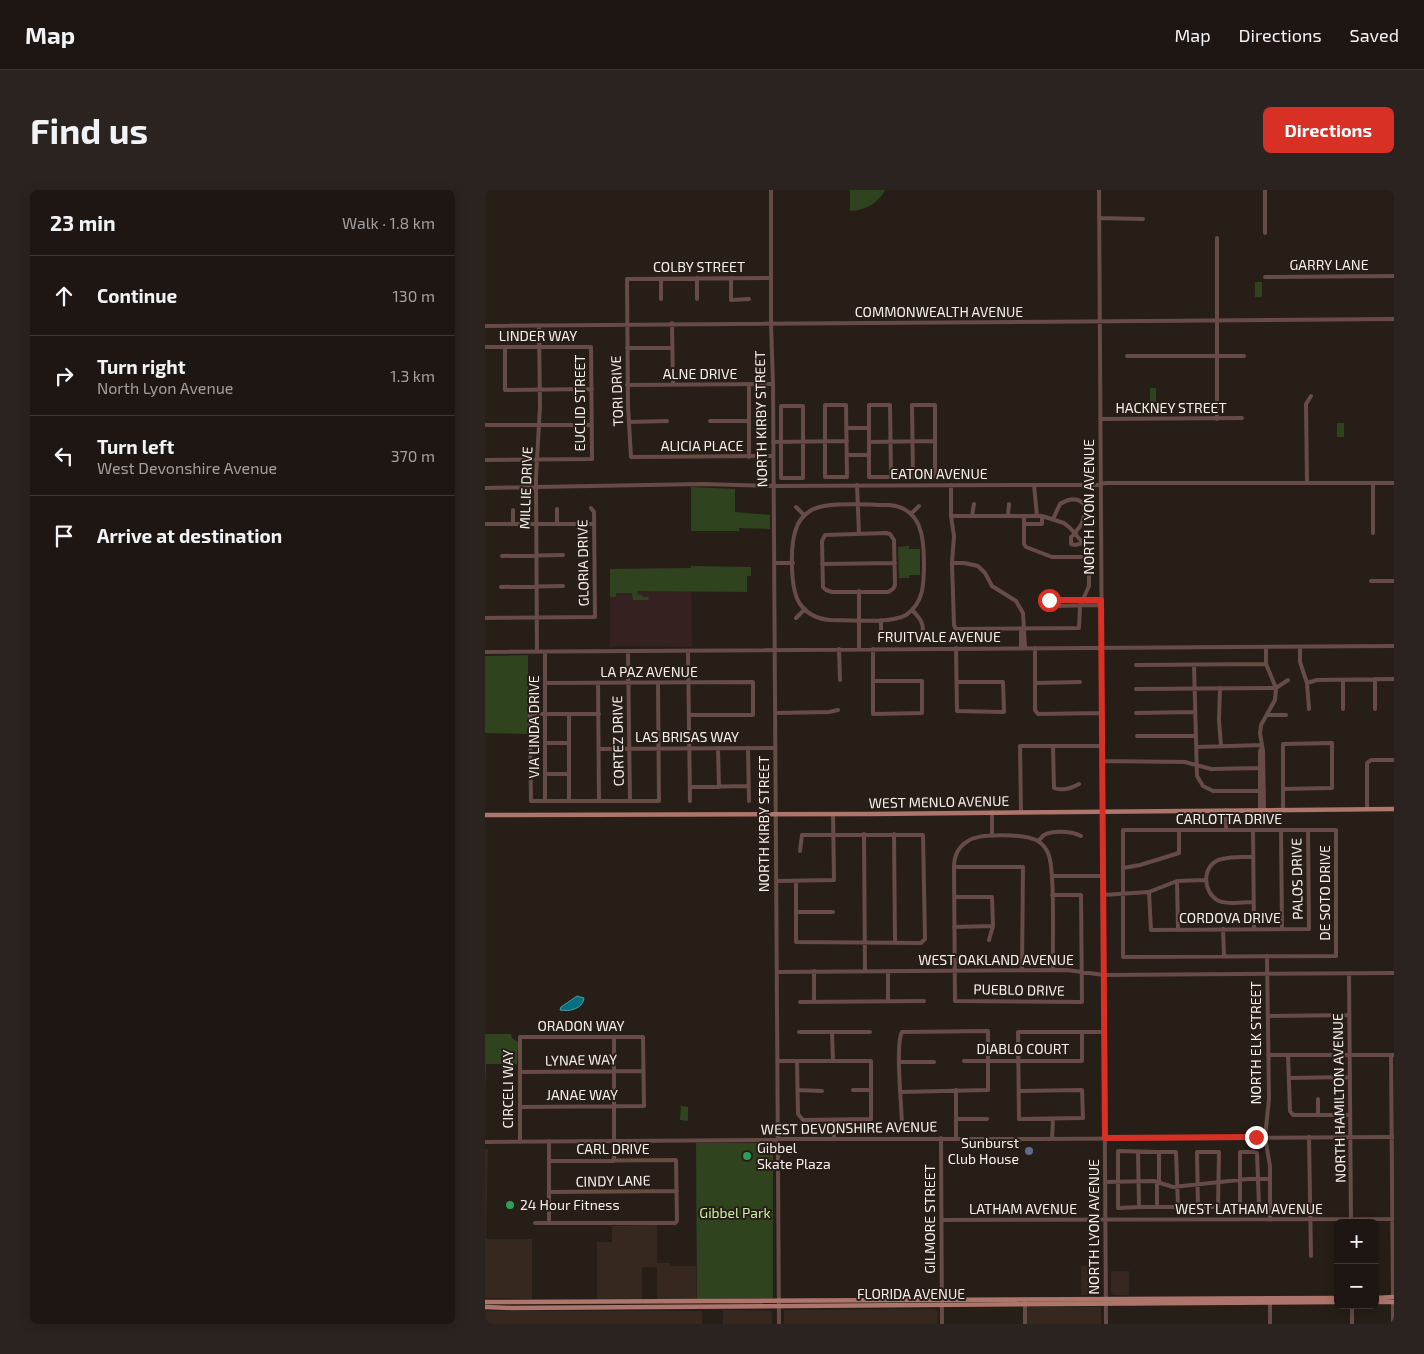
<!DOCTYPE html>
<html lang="en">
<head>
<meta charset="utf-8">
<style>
  :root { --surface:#1e1612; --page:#2b2320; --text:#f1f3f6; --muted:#a19f9f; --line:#3c3532; --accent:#d93025 }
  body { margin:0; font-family:"Exo 2",sans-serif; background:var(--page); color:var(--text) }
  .controls { position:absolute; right:15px; bottom:15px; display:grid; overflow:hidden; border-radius:8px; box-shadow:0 2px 12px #0003 }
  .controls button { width:45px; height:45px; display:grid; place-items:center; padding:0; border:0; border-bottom:1px solid var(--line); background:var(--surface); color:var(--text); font:25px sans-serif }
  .stop { position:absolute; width:15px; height:15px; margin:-11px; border:4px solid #d93025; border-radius:50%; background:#fff }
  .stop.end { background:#d93025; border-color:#fff; box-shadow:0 1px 5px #0008 }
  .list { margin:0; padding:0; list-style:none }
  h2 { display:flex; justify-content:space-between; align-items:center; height:65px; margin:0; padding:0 20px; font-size:21px }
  h2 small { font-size:16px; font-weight:400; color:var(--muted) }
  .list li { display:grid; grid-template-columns:32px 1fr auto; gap:15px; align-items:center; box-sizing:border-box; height:80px; padding:0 20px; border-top:1px solid var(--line) }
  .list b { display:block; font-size:19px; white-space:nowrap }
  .list p { margin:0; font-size:16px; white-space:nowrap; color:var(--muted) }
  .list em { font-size:16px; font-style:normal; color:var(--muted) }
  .icon { flex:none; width:28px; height:28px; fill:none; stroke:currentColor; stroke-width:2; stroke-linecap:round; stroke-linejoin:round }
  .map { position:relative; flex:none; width:909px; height:1134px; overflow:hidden; border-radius:8px }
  header { display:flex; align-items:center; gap:30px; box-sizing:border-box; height:70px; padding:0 25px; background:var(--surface); border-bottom:1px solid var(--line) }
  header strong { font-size:24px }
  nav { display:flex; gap:28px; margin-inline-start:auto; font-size:18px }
  .intro { display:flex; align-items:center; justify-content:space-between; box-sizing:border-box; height:120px; padding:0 30px }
  h1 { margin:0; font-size:35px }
  .button { padding:12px 22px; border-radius:8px; background:var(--accent); color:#fff; font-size:18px; font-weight:700 }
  main { display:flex; gap:30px; padding:0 30px }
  aside { flex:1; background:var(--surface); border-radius:8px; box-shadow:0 2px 12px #0003 }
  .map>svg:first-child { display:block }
</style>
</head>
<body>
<header>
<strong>Map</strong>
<nav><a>Map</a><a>Directions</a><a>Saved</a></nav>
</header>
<div class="intro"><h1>Find us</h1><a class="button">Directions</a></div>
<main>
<aside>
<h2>23 min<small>Walk · 1.8 km</small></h2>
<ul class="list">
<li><svg class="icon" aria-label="ahead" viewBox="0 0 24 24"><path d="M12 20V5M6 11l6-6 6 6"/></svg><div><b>Continue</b></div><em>130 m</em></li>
<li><svg class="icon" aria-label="right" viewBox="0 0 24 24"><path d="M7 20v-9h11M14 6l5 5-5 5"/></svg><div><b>Turn right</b><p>North Lyon Avenue</p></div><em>1.3 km</em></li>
<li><svg class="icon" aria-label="left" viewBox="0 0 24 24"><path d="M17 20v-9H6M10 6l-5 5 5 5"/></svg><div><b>Turn left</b><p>West Devonshire Avenue</p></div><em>370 m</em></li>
<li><svg class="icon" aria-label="arrive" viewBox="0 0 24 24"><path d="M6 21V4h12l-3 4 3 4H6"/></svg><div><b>Arrive at destination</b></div></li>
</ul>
</aside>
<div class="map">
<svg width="909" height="1134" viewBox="0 0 909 1134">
  <rect width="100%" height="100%" fill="#281e18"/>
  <path fill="#37281f" d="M0,959H3L1,1049H47V1109L0,1108Z
    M172,1035V1073H185L186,1076H211L212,1109H172V1077H157V1109H112V1052H127V1036Z
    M596,1076H615V1102L613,1105H596Z
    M626,1081H644V1105H629L626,1103Z
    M616,1117V1134H542V1117Z
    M450,1119L453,1122L452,1134H299V1120Z
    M238,1120L285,1121L287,1123V1134H238Z
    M0,1121H217V1134H0Z"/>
  <path fill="#352220" d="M206,378L207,457L131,456L125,458V379Z"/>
  <path fill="#2e431e" d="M365,0H400C393,14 380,20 365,21Z
    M770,92H777V107H770Z
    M665,198H671V212H665Z
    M852,233H859V247H852Z
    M206,297L250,299V322L285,325V339L254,338V341H206Z
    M424,356V359H435V385H424V388H414L413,357Z
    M206,376L266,377V386H262V402L153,401L152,404L157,405L158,407H164L163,410H148L147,403H131V407H125V379L206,378Z
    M43,465V544L0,543V466Z
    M0,844H26L27,848L33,852L32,874H1L0,899Z
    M196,916L203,917V930L202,931L195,930Z
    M211,953H288V1107L287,1108L212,1109Z"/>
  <path fill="#057080" stroke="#4e96a0" d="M92,806L99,808C98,819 84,822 75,820L76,817Z"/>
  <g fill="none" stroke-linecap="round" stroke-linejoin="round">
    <path stroke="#674b46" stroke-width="4" d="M286,0V134L288,194L294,1134
      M614,0L621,1134
      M614,28L658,29
      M780,43V0
      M732,48V229
      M780,87L909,86
      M212,88V109
      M246,88V110L264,109
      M286,88L142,89L143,216L146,267L288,266
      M176,89V109
      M187,133L188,195
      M0,136L909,129
      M0,157H106L107,269L0,270
      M20,157V200L107,199
      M142,158H187
      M642,166H759
      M264,194V267
      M142,195L288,194
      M340,215H361L362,287H340Z
      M384,215H405L406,287H384Z
      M427,215H450V287H428Z
      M296,216H318V288H296Z
      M615,229L757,228
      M225,231H264
      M144,232L182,231
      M0,235H107
      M361,238H384
      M288,252L362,251
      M384,252L450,251
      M362,265H384
      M822,293L821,214L826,206
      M888,293V343
      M372,295L374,344
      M466,295V326L469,346L467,373L469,435L471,439L594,438L595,416L604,396V363L598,353L585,338L579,333L557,326H466
      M549,295L552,326
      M0,298L217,294L288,296L552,295H610L621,293H909
      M404,315C437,318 439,348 439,373C439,393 439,413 421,425C406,434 363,430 345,430C333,429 322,424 315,414C305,400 305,355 311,339C313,332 319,325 325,321C339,311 385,315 404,315Z
      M311,317L319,325
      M72,319V334
      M28,320V334
      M426,324L434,316
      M487,326L489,314
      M523,326L524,314
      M539,326V354L541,357L567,367H604
      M568,329L575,314C583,309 592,307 599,314C600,326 599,334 590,342
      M0,334H109
      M539,334H557V326
      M401,343L405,344L409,350L410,395L408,399L403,402H347L341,400L338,397L337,351L340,345Z
      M591,343L586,347V354L590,355L598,353
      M17,366L78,365
      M289,373H308
      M467,373H479L493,376L500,383L507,396L531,411L538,423L540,458
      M337,374L410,373
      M886,391H909
      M16,397L78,396
      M561.5 413a3.5 3.5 0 1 1 7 0a3.5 3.5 0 1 1-7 0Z
      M566,410H616
      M567,416L616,415
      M427,420C435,428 441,435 436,447
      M0,428L110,427L109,322L106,318
      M311,428L320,419
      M396,445V430
      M815,457V472L822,493L824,519
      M471,458L472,521L519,522L518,492H472
      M536,458V441L539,439
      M550,458V520L553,524L616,523
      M354,459L355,490
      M374,459V401
      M388,459V524L437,523V491H388
      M143,461L145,611
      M203,461L205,611
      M0,462L909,456
      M52,462L51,287L55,217L54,136
      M60,462V611
      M651,475L781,474
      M709,475L712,586L718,596L728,601H779
      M890,489V519
      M858,490V519
      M60,493L268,492V525H204
      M113,493L114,611
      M550,493L595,492
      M822,493L832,490L909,489
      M735,498L734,530L736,556
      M651,499L791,498L803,490
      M290,523L344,522L353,520
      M651,523L709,522
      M84,524V611
      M114,524H45L46,611H174L173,493
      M783,525H801
      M652,546H711
      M60,553H84
      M568,556L569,598C577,601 587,598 594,594
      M712,557L777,555
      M233,558L234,597
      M263,558L264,611
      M114,559L290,558
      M617,571L700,572L726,579L778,578
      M60,584H84
      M205,597L263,596
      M798,599L847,598V553L798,554V620
      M882,619V573L886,570H909
      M741,620V640
      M775,620V561L777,558
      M779,620L778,561L775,543L776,535L790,510L791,498L781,474V457
      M507,622V646
      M536,622L535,556H617
      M638,640H851V766L638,767Z
      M768,640L769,739
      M796,640L797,739
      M379,644L380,781
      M409,644L410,752
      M553,651C555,649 557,647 559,645C568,640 587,641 596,646
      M768,667C758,667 747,666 737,669C717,673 716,702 734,711C744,715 758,712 768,712
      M469,677H538L537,780
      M638,678L655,675L694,663V641
      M567,686H618
      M291,691L349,690L348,624
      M311,691V752L436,753L440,749L438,645H317L315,661
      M692,691L693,739
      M664,702L666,740L824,739L823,640
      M567,705H596L597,812L470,811L469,677C469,665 473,657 483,651C494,643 539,644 551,650C555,652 560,657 562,661C571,674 567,759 568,780
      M618,705L664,702L692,691L720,690
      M469,707H507L508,736L504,750
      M311,722H348
      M469,737L508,736
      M738,739L739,766
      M782,766L784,909L780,947L785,976V1030
      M329,781V812
      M403,781V811
      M292,782L582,780L619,785L909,783
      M864,784L866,1033
      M315,812L439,811
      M783,826L864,825
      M314,842H385
      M347,842L348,871
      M129,847V971
      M783,865H909
      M803,865L805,921L808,925H865
      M906,865L908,1107
      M292,871H386V929L318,930L313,924L312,871
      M479,871H597V842
      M415,872H449
      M35,882L158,881
      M804,888L865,887
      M313,900L337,901
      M368,900H386
      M534,901L597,900L598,928L534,929L533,842H619
      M415,902L503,900V841L417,842C410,855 417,918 417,937
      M833,909V925
      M471,929H502
      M348,930L349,949
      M824,947L826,1066
      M456,948L457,1134
      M471,948V900
      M567,949L568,929
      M64,951V1033
      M0,952L284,950L299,949H551L909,947
      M35,952V847H158L159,916L35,917
      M653,962L654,1017L633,1018V961L674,962
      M712,962H734L733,1017H713Z
      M755,962H769L772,963L774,1016H755Z
      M620,992L669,991L688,997L763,989H785
      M672,992V1017
      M64,1002L192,1001
      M654,1017H693L691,962H674V993
      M457,1030L909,1029
      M50,1033H190L192,1031L191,970L64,971
      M785,1111V1134
      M908,1112V1134
      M867,1115V1134
      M540,1134V1112"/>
    <path stroke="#ad756b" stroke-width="4.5" d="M0,625L386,624L909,619
      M890,1108L909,1107
      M0,1112L853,1108
      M890,1112H909
      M0,1117L27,1118L853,1112"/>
  </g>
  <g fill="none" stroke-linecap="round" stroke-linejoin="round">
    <path stroke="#d93025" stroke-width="6" d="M564,410H616L620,948L771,947"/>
  </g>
  <circle fill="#5c6f8a" stroke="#281e18" stroke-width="2" cx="544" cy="961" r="5"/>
  <g fill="#2e9e5b" stroke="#281e18" stroke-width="2">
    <circle cx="262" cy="966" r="5"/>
    <circle cx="25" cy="1015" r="5"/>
  </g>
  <g text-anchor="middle" stroke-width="4" stroke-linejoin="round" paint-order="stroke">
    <g font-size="14" fill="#f7f0ec" stroke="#281e18">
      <text x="844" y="80">GARRY LANE</text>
      <text x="214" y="82">COLBY STREET</text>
      <text x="454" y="127">COMMONWEALTH AVENUE</text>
      <text x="53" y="151">LINDER WAY</text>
      <text x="215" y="189">ALNE DRIVE</text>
      <text transform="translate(132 201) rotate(-92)" y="5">TORI DRIVE</text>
      <text transform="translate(95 213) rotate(-90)" y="5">EUCLID STREET</text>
      <text x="686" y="223">HACKNEY STREET</text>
      <text transform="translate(276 229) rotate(-91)" y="5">NORTH KIRBY STREET</text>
      <text x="217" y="261">ALICIA PLACE</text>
      <text x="454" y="289">EATON AVENUE</text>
      <text transform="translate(41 298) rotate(-88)" y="5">MILLIE DRIVE</text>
      <text transform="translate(604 317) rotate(-90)" y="5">NORTH LYON AVENUE</text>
      <text transform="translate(98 373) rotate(-91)" y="5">GLORIA DRIVE</text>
      <text x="454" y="452">FRUITVALE AVENUE</text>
      <text x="164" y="487">LA PAZ AVENUE</text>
      <text transform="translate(49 537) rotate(-90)" y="5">VIA LINDA DRIVE</text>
      <text x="202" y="552">LAS BRISAS WAY</text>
      <text transform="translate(133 551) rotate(-91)" y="5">CORTEZ DRIVE</text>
      <text transform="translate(454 612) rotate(-1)" y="5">WEST MENLO AVENUE</text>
      <text x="744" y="634">CARLOTTA DRIVE</text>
      <text transform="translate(279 634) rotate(-90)" y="5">NORTH KIRBY STREET</text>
      <text transform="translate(812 689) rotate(-91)" y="5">PALOS DRIVE</text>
      <text transform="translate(840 703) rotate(-90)" y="5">DE SOTO DRIVE</text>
      <text x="745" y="733">CORDOVA DRIVE</text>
      <text x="511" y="775">WEST OAKLAND AVENUE</text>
      <text transform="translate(534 800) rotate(1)" y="5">PUEBLO DRIVE</text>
      <text x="96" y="841">ORADON WAY</text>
      <text transform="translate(771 853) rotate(-90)" y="5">NORTH ELK STREET</text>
      <text x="538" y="864">DIABLO COURT</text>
      <text transform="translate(96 870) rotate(-1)" y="5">LYNAE WAY</text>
      <text transform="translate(23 899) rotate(-90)" y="5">CIRCELI WAY</text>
      <text x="97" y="910">JANAE WAY</text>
      <text transform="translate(854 908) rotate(-91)" y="5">NORTH HAMILTON AVENUE</text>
      <text transform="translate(364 938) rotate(-1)" y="5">WEST DEVONSHIRE AVENUE</text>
      <text x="128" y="964">CARL DRIVE</text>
      <text transform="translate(128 991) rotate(-1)" y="5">CINDY LANE</text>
      <text x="538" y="1024">LATHAM AVENUE</text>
      <text x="764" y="1024">WEST LATHAM AVENUE</text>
      <text transform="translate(445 1029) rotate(-90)" y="5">GILMORE STREET</text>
      <text transform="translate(609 1037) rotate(-90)" y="5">NORTH LYON AVENUE</text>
      <text x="426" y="1109">FLORIDA AVENUE</text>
    </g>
    <g font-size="14" fill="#f7f0ec" stroke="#281e18" text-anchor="start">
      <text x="534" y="958" text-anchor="end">Sunburst<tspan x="534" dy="16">Club House</tspan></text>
      <text x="272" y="963">Gibbel<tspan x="272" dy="16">Skate Plaza</tspan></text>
      <text x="35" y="1020">24 Hour Fitness</text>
    </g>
    <g font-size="14" fill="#c4f3a2" stroke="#281e18">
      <text x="250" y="1028">Gibbel Park</text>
    </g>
  </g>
</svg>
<div class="controls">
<button>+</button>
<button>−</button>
</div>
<div class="stop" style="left:564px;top:410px"></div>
<div class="stop end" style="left:771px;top:947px"></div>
</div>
</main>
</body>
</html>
